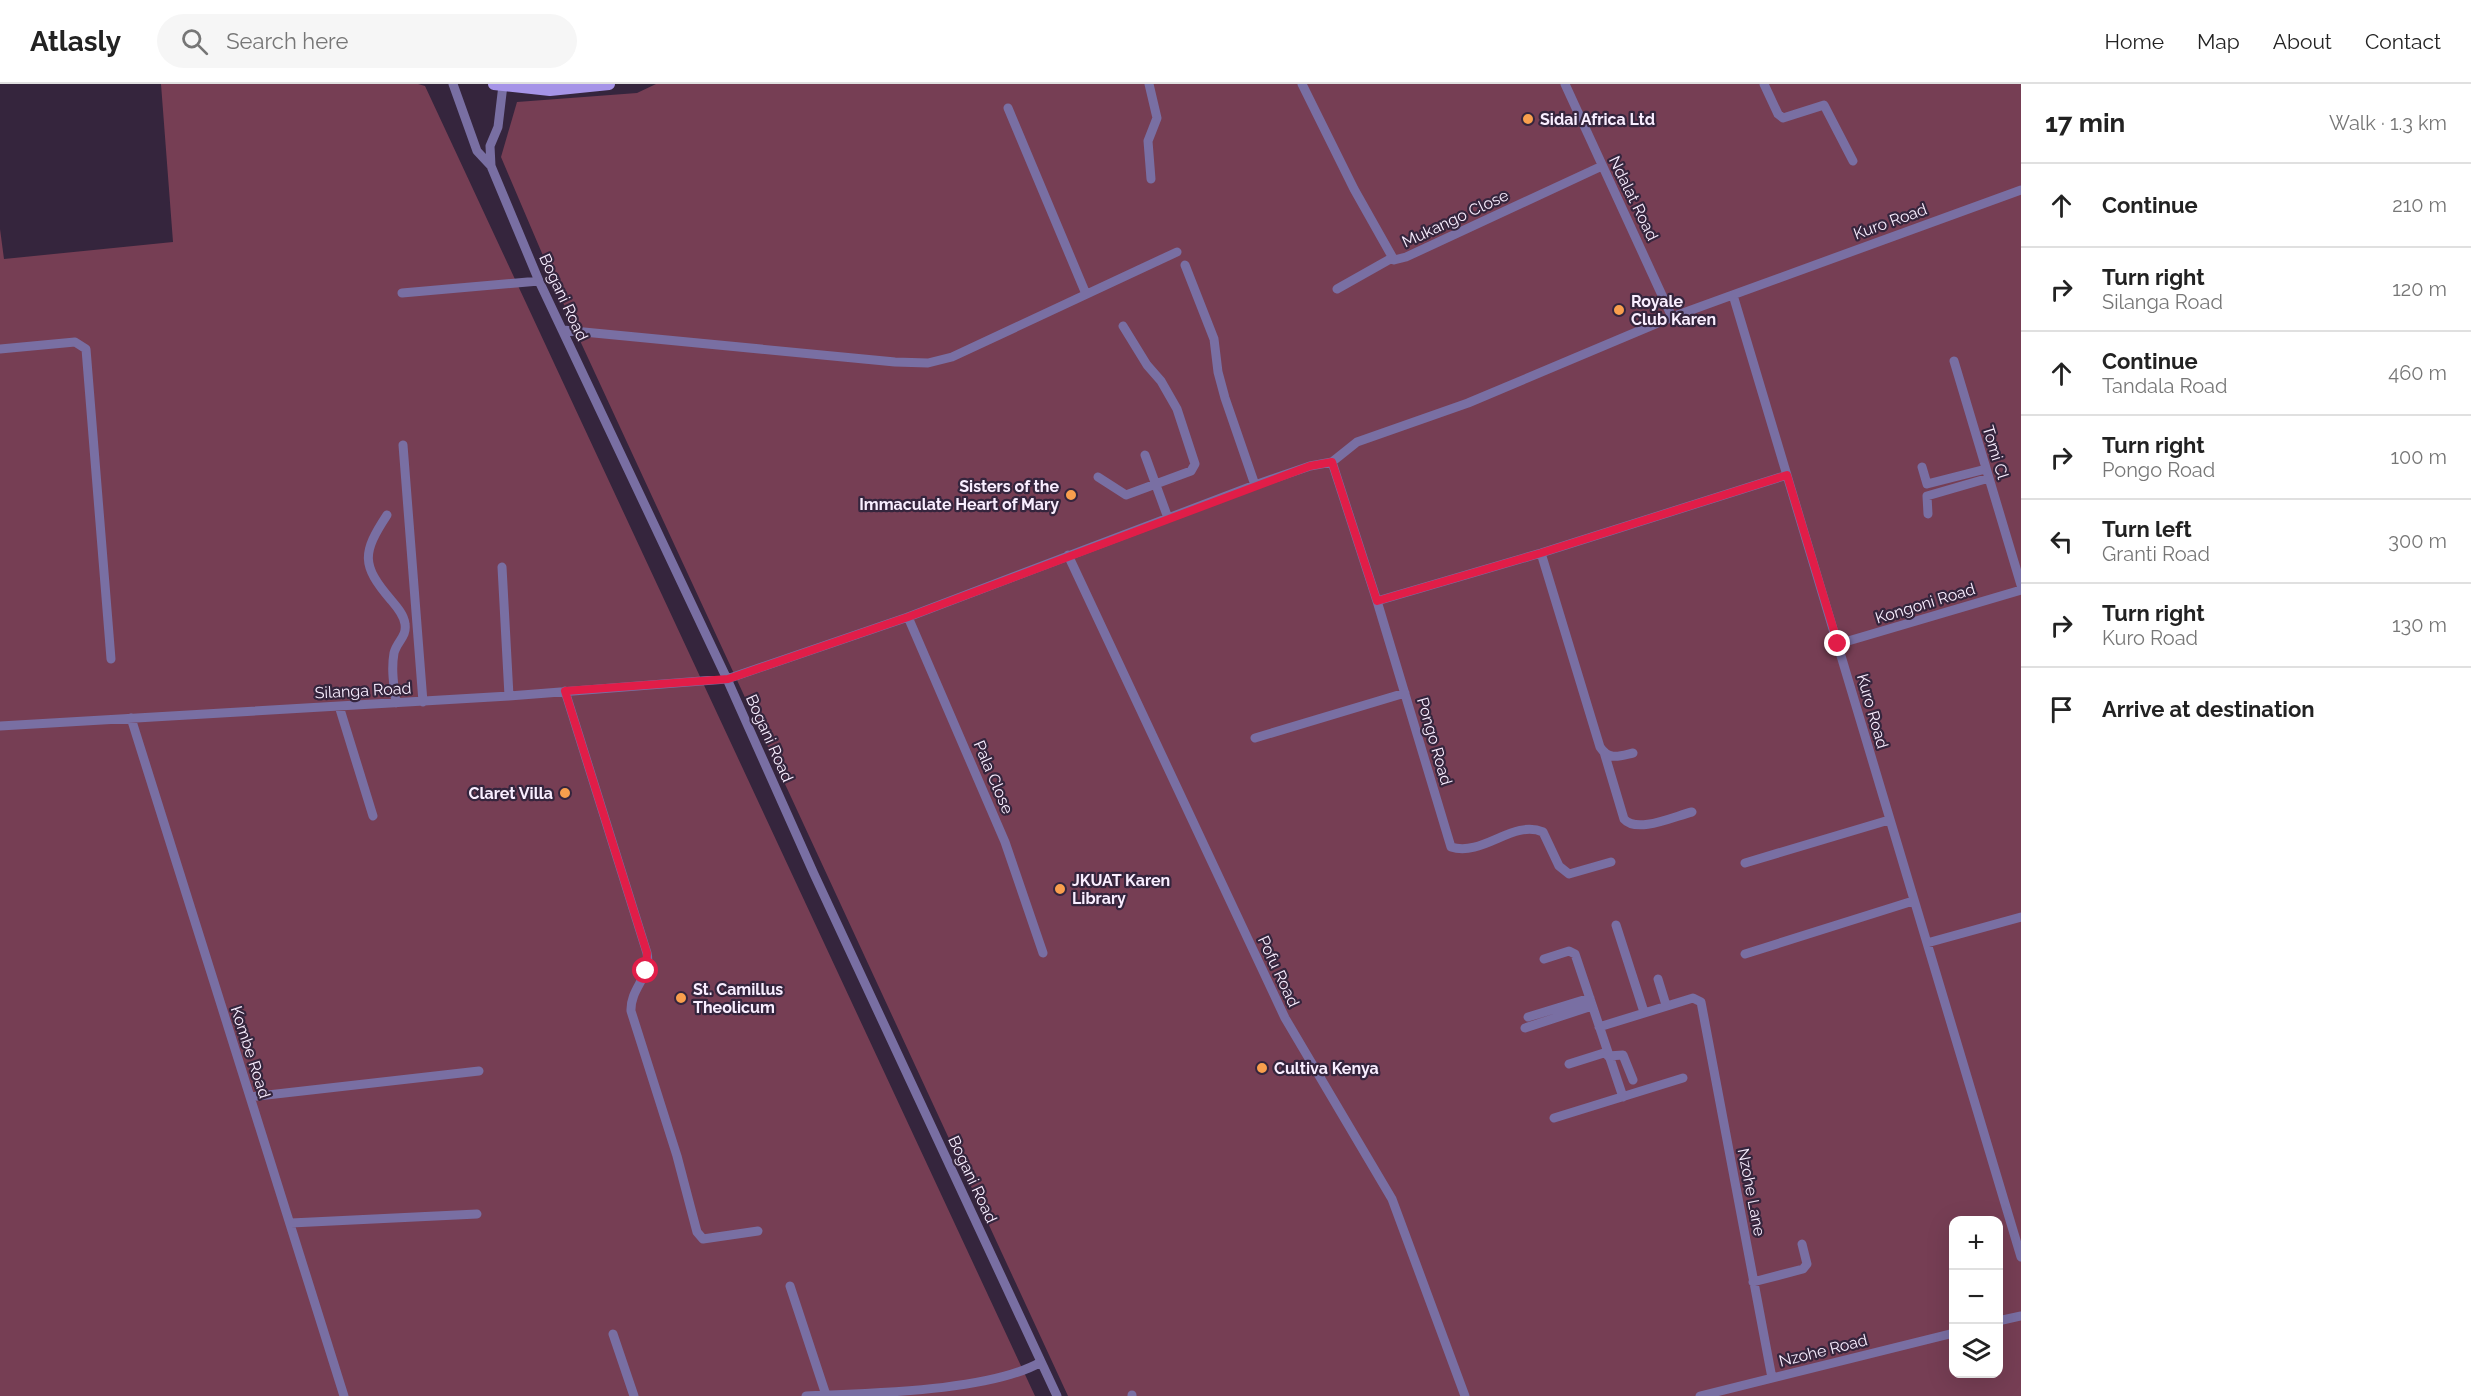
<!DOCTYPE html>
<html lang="en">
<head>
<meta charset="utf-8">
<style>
  :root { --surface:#fff; --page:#f6f6f6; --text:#222; --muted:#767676; --line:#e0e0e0 }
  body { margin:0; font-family:Raleway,sans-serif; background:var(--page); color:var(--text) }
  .controls { position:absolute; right:18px; bottom:18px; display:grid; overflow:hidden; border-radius:12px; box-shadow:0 6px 24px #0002 }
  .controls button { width:54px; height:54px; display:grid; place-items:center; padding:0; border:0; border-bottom:2px solid var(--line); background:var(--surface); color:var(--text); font:30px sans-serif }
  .stop { position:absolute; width:18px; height:18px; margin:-14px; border:4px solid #e11d48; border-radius:50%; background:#fff }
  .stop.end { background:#e11d48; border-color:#fff; box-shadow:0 2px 6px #0008 }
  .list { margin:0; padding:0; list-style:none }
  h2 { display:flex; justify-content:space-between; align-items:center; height:78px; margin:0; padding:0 24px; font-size:26px }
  h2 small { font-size:20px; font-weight:400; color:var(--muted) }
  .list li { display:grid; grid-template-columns:39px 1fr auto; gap:18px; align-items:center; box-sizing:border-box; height:84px; padding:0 24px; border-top:2px solid var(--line) }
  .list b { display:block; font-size:22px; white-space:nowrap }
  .list p { margin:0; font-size:20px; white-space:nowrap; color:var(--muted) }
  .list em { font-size:20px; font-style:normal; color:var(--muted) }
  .icon { flex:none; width:33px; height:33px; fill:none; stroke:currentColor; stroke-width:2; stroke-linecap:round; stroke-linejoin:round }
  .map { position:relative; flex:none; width:2021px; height:1312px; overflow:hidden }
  header { display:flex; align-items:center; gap:36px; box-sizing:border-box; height:84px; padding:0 30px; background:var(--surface); border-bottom:2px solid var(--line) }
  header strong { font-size:28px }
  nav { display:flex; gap:33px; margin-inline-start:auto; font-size:21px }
  .search { width:420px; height:54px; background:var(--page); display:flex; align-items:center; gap:15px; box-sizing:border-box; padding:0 21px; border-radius:33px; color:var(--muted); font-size:22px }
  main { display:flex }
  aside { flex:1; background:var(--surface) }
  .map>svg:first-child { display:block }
</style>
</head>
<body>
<header>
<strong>Atlasly</strong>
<div class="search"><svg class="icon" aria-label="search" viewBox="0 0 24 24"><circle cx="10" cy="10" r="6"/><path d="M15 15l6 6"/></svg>Search here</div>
<nav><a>Home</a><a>Map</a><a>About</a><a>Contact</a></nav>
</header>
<main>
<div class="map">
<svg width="2021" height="1312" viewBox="0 0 2021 1312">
  <rect width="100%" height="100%" fill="#35253d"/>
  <path fill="#763e54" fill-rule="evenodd" d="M161,0H418L425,2L1035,1312H0V145L4,175L173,158Z
    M656,0H2021V1312H1068L570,235L501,73L517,18L637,9ZM1954,1136H1998V1290H1954Z"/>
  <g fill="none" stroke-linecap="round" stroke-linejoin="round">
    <path stroke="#796fa3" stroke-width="9" d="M453,0L477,67L491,82
      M1149,0L1157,34L1148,57L1151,95
      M1302,0L1354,105L1394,176L1406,173L1602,82
      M1565,0L1672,233L2021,106
      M1764,0L1778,30L1783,34L1824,21L1853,77
      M503,1L498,43L490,62L491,82L539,197L727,595L814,790L1057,1312
      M1008,24L1086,210
      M1185,181L1214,255L1218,288L1225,314L1255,401
      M1337,205L1392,174
      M402,209L539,197
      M1733,211L2021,1173
      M563,246L895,278L928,279L952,273L1177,168
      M0,265L75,258L86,265L111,575
      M1954,277L2021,501
      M403,361L423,618
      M1145,371L1168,434
      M1332,378L1377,517L1451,763C1483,773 1513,735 1543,748L1559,782L1569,790L1611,778
      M1922,383L1927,400L1986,385
      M1098,393L1126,411L1191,387L1195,380L1177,325L1161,297L1147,281L1123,242
      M1928,430L1927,412L1989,394
      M387,431C362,469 361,481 391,516C397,523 404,531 405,540C407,553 397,557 394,569C391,586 394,602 396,619
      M1541,469L1600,663C1609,677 1620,672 1633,669
      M1068,471L1285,934L1392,1115L1465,1312
      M502,483L509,612
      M1377,517L1541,469L1787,391
      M908,533L1005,758L1043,869
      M1838,560L2021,506
      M565,607L647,869C652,892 630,904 631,927L677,1072L697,1148L703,1155L758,1147
      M339,622L373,732
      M131,634L344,1312
      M0,642L509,612L727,595L908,533L1255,401L1310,382L1332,378L1357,358L1468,319L1672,233
      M1255,654L1405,609
      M1604,668L1624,735C1637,750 1675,732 1692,728
      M1745,779L1889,736
      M1616,841L1644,928
      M1927,859L2021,833
      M1745,870L1913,817
      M1544,875L1569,867L1575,870L1623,1013
      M1658,895L1666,921
      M1528,933L1590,914
      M1599,943L1693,914L1701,918L1772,1294
      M1525,944L1592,922
      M1608,972L1623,971L1633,996
      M1569,980L1607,968
      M250,1013L479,987
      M1554,1034L1683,994
      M291,1139L477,1130
      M1753,1198L1803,1185L1807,1180L1802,1160
      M790,1202L826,1311
      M1998,1237L2021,1232
      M613,1250L634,1312
      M1132,1311V1312
      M806,1312C868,1309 989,1308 1041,1278
      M1700,1312L1954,1249"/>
    <path stroke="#a694e8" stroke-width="12" d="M494,0L550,6L609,0"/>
  </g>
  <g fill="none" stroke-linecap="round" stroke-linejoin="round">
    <path stroke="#e11d48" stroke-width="8" d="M646,887L647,869L565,607L728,595L908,533L1310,382L1332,378L1377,517L1541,469L1787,391L1838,560"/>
  </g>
  <g fill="#f99f4d" stroke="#35253d" stroke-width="2">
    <circle cx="1528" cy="35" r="6"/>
    <circle cx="1619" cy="226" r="6"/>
    <circle cx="1071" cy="411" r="6"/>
    <circle cx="565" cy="709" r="6"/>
    <circle cx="1060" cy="805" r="6"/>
    <circle cx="681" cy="914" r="6"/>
    <circle cx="1262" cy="984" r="6"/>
  </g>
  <g text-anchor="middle" stroke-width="4.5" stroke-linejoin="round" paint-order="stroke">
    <g font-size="16" font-weight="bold" fill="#f9eeff" stroke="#35253d" text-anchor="start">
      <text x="1540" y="41">Sidai Africa Ltd</text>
      <text x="1631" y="223">Royale<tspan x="1631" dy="18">Club Karen</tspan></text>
      <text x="1059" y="408" text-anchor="end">Sisters of the<tspan x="1059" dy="18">Immaculate Heart of Mary</tspan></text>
      <text x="553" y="715" text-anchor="end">Claret Villa</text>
      <text x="1072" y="802">JKUAT Karen<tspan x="1072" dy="18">Library</tspan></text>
      <text x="693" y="911">St. Camillus<tspan x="693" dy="18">Theolicum</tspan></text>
      <text x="1274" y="990">Cultiva Kenya</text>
    </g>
    <g font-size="16" fill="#f9eeff" stroke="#35253d">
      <text transform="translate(1634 114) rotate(64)" y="6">Ndalat Road</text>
      <text transform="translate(1455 134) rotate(-25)" y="6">Mukango Close</text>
      <text transform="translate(1890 137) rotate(-20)" y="6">Kuro Road</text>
      <text transform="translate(564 213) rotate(65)" y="6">Bogani Road</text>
      <text transform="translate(1996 368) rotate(73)" y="6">Tomi Cl</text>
      <text transform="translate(1925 519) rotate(-17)" y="6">Kongoni Road</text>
      <text transform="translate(363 606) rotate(-3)" y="6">Silanga Road</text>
      <text transform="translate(1873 627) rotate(74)" y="6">Kuro Road</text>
      <text transform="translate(770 654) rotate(66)" y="6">Bogani Road</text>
      <text transform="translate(1435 657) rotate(74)" y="6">Pongo Road</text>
      <text transform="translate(994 693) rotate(67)" y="6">Pala Close</text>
      <text transform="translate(1279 887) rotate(65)" y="6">Pofu Road</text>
      <text transform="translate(251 968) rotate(72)" y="6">Kombe Road</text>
      <text transform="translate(973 1095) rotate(65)" y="6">Bogani Road</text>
      <text transform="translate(1752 1108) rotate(79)" y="6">Nzohe Lane</text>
      <text transform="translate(1823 1266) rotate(-14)" y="6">Nzohe Road</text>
    </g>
  </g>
</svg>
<div class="controls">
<button>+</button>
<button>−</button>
<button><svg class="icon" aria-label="layers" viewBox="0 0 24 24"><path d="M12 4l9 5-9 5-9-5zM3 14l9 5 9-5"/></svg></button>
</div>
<div class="stop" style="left:646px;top:887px"></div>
<div class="stop end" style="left:1838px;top:560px"></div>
</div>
<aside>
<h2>17 min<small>Walk · 1.3 km</small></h2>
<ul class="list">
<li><svg class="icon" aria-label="ahead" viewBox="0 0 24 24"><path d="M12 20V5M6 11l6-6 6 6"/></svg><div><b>Continue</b></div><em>210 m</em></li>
<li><svg class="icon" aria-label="right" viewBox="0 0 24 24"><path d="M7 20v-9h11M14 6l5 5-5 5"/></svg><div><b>Turn right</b><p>Silanga Road</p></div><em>120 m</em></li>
<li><svg class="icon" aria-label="ahead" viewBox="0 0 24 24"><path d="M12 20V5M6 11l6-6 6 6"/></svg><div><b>Continue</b><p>Tandala Road</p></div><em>460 m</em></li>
<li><svg class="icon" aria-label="right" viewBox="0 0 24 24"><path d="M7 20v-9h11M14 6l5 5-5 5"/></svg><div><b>Turn right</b><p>Pongo Road</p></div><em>100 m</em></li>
<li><svg class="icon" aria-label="left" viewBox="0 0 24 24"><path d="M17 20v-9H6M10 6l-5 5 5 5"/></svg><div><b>Turn left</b><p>Granti Road</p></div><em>300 m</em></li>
<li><svg class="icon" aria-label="right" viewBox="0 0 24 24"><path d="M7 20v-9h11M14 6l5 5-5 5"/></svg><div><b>Turn right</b><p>Kuro Road</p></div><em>130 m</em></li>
<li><svg class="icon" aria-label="arrive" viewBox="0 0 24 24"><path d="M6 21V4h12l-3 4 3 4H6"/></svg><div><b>Arrive at destination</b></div></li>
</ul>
</aside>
</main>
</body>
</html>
